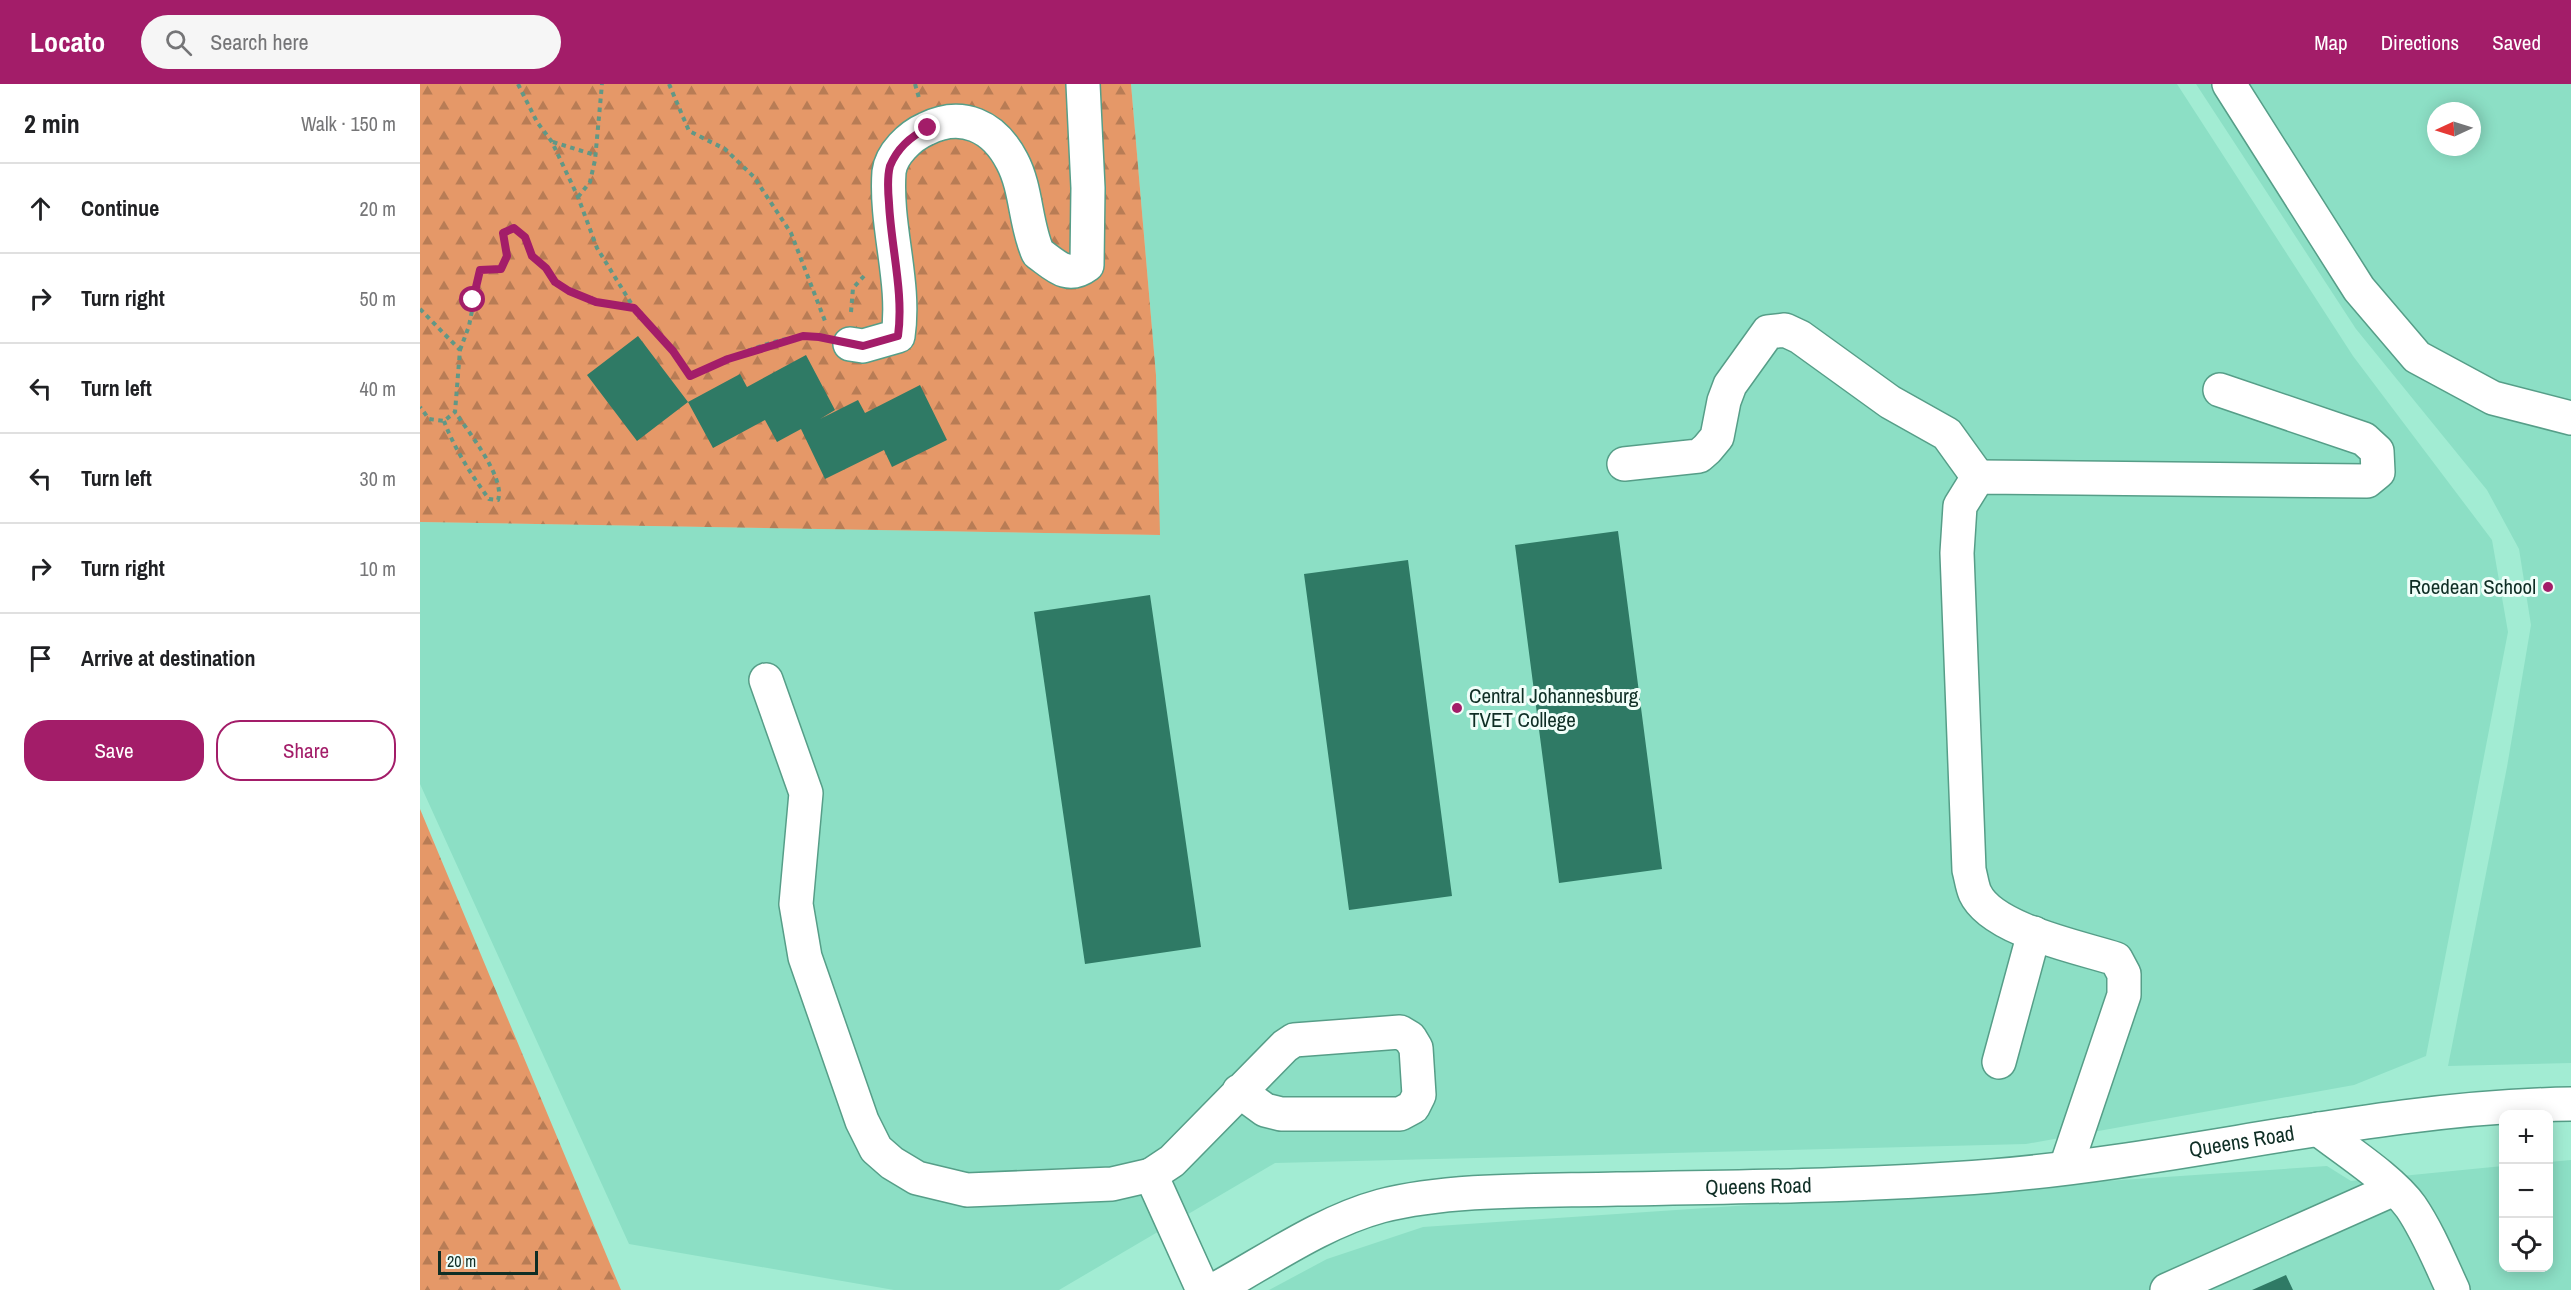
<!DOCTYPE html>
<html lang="en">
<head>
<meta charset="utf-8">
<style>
  :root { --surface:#fff; --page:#f6f6f6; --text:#202124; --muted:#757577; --line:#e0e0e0; --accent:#a31d69 }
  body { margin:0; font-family:"Archivo Narrow",sans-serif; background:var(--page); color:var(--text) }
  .controls { position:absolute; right:18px; bottom:18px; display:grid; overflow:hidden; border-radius:12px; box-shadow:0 3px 15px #0003 }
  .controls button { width:54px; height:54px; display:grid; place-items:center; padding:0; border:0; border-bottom:2px solid var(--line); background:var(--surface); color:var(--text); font:30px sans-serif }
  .compass { position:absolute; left:2007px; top:18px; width:54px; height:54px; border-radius:50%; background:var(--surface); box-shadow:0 3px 15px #0003; rotate:266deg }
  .scale { position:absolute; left:18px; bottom:15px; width:100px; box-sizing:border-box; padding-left:6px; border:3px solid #0f2e25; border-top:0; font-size:16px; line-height:21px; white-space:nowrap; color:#0f2e25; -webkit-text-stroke:4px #f0fef9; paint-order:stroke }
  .stop { position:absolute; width:18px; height:18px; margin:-14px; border:4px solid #a31d69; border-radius:50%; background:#fff }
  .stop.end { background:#a31d69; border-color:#fff; box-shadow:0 2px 6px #0008 }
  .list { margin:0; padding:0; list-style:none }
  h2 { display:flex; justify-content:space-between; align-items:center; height:78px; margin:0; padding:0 24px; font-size:26px }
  h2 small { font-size:20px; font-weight:400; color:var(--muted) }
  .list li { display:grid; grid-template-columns:39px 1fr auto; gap:18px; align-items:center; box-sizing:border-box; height:90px; padding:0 24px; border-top:2px solid var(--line) }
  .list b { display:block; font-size:22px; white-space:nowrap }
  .list em { font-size:20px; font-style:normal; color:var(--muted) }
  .actions { display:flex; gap:12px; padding:18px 24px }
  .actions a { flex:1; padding:14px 0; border:2px solid var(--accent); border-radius:24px; text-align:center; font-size:21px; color:var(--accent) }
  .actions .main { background:var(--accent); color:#fff }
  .icon { flex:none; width:33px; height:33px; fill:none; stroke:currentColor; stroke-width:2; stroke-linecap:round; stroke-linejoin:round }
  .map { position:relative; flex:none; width:2151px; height:1206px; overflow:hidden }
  header { display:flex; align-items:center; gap:36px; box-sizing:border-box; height:84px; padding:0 30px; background:var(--accent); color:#fff }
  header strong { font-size:28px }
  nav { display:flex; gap:33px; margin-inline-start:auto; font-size:21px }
  .search { width:420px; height:54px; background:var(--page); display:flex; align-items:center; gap:15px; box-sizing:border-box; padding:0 21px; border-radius:33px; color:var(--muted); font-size:22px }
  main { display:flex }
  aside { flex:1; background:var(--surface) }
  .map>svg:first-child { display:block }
</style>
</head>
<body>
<header>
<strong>Locato</strong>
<div class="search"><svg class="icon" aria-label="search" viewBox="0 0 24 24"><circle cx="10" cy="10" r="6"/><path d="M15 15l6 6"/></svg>Search here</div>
<nav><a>Map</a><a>Directions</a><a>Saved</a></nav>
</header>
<main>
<aside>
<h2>2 min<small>Walk · 150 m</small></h2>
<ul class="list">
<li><svg class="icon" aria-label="ahead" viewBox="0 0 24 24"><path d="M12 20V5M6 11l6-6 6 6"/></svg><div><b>Continue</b></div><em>20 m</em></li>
<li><svg class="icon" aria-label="right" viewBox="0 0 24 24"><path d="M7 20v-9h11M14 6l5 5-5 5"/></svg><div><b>Turn right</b></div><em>50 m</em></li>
<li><svg class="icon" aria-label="left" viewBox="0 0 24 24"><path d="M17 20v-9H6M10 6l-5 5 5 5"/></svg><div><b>Turn left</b></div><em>40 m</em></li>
<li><svg class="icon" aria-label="left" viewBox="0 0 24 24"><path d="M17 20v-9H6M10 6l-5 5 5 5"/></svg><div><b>Turn left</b></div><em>30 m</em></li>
<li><svg class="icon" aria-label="right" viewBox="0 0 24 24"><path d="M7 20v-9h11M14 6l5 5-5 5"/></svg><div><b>Turn right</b></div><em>10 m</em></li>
<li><svg class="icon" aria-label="arrive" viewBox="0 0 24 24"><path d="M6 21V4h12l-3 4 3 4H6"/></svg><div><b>Arrive at destination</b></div></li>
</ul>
<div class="actions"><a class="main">Save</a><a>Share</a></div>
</aside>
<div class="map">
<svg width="2151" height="1206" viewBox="0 0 2151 1206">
  <defs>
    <pattern id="forest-firs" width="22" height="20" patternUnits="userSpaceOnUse" patternTransform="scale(1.5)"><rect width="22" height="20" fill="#e59868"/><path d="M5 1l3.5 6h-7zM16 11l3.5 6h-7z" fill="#b87c55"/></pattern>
  </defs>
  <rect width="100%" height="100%" fill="#a2ecd3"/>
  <path fill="#8cdfc5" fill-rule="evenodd" d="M711,0H1757L1933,272L2072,456L2088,548L2006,972L1934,1001L1606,1060L855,1079L639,1206H474L209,1160L0,700V438L739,451L736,291Z
    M1776,0H2151V979L2028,982L2087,683L2111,541L2099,465L2067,406L1936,245ZM2016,27H2052V63H2016Z
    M2151,1076V1206H849L907,1175L1003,1143L1907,1082L1931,1097L2083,1082L2084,1184H2128L2129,1078Z"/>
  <path fill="url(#forest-firs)" d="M0,0H711L736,291L740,451L0,438Z
    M0,725L201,1206H0Z"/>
  <path fill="#2f7a65" d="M218,252L268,318L217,357L167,291Z
    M386,271L415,326L400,335L438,316L445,329L500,301L527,356L472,383L464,366L405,395L381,345L357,358L345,336L293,364L268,318L320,290L327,303Z
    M1198,447L1242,785L1139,799L1095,461Z
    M988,476L1032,812L929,826L884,490Z
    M730,511L781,863L665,880L614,528Z
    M1866,1191L1873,1206H1832Z"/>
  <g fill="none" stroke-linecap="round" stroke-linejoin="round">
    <defs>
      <g id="minor">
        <path d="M1809,0L1939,205L1997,273L2073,314L2151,334"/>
        <path d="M430,260L443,262L478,252C486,198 465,143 469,88C471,70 490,52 506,45C542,27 574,42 592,77C607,105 605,141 618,169C635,181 647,196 667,181L668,104L663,0"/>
        <path d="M1204,380L1279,372L1287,365L1297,353L1304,317L1310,301L1348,248L1365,246L1380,253L1470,318L1527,350L1558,393"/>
        <path d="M346,596L386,709L376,820L385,873L442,1037L456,1065L472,1079L497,1094L547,1106L692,1100L731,1091"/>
        <path d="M1579,978L1614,849"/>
        <path d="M1898,1045C1925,1066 1972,1096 1991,1123C2008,1148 2020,1178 2033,1206"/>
        <path d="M1646,1083L1704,911V890L1696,875C1659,863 1572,846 1555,809C1552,802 1551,793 1549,786L1537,469L1540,422L1558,393L1947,397L1958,388L1957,367L1944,355L1800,306"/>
        <path d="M783,1206L731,1091L752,1077L865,962L874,956L980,948L990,954L996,964L999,1011L993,1023L980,1030H861L845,1026L819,1007"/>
        <path id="s1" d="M794,1206C847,1177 902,1138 961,1122C1032,1104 1123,1107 1197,1105C1322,1103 1447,1102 1572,1092C1766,1076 1956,1023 2151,1020"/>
        <path d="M1747,1206L1974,1105"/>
      </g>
    </defs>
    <use href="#minor" stroke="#569e88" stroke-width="36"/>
    <path stroke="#619886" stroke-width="4" stroke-dasharray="4.5 4.5" stroke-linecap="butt" d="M98,0L117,38L132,58L158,113L177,164L214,224L253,267L270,292C304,277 361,248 397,253
      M249,0L269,47L305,65L334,93L371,149L405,237
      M495,0L499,14
      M133,58L175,71
      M158,113L170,98L175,76L182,0
      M0,225L40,266L35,328L24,337L9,335L0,323
      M431,228L433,204L444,192
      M40,266L49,242L60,186L80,185L87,172L83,149L94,144L105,153L112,173L126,184L135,198L149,207L176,218L214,224
      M24,337C34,364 52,392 69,415L78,416C86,394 47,346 35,328"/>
    <use href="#minor" stroke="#fff" stroke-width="33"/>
  </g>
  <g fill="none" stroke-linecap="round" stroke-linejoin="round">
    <path stroke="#a31d69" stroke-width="8" d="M53,216L60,186L81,185L87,172L83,149L94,144L105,153L112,172L126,184L135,198L149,207L176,218L214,224L253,267L270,292L308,275L383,252L399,253L443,262L478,252C484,209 471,163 469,119C468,108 467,93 470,82C477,65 491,52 508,44"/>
  </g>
  <g fill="#a31d69" stroke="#f0fef9" stroke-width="2">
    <circle cx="2128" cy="503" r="6"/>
    <circle cx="1037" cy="624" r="6"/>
  </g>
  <g text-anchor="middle" stroke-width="6" stroke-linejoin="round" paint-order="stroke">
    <g font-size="21" fill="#0f2e25" stroke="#f0fef9" text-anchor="end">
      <text x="2116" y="510">Roedean School</text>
      <text x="1049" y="619" text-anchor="start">Central Johannesburg<tspan x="1049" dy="24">TVET College</tspan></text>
    </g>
    <g font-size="21" fill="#0f2e25" stroke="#f0fef9">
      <text dy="7" stroke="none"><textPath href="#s1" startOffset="1052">Queens Road</textPath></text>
      <text dy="7" stroke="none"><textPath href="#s1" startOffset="566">Queens Road</textPath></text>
    </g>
  </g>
</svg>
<div class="controls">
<button>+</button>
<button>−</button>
<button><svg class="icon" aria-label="locate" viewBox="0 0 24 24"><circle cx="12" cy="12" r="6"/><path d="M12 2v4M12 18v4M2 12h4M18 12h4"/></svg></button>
</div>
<svg class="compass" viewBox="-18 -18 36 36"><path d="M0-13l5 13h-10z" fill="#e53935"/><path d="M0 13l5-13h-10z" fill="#757577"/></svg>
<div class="scale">20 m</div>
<div class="stop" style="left:53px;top:216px"></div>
<div class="stop end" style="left:508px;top:44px"></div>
</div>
</main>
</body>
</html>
